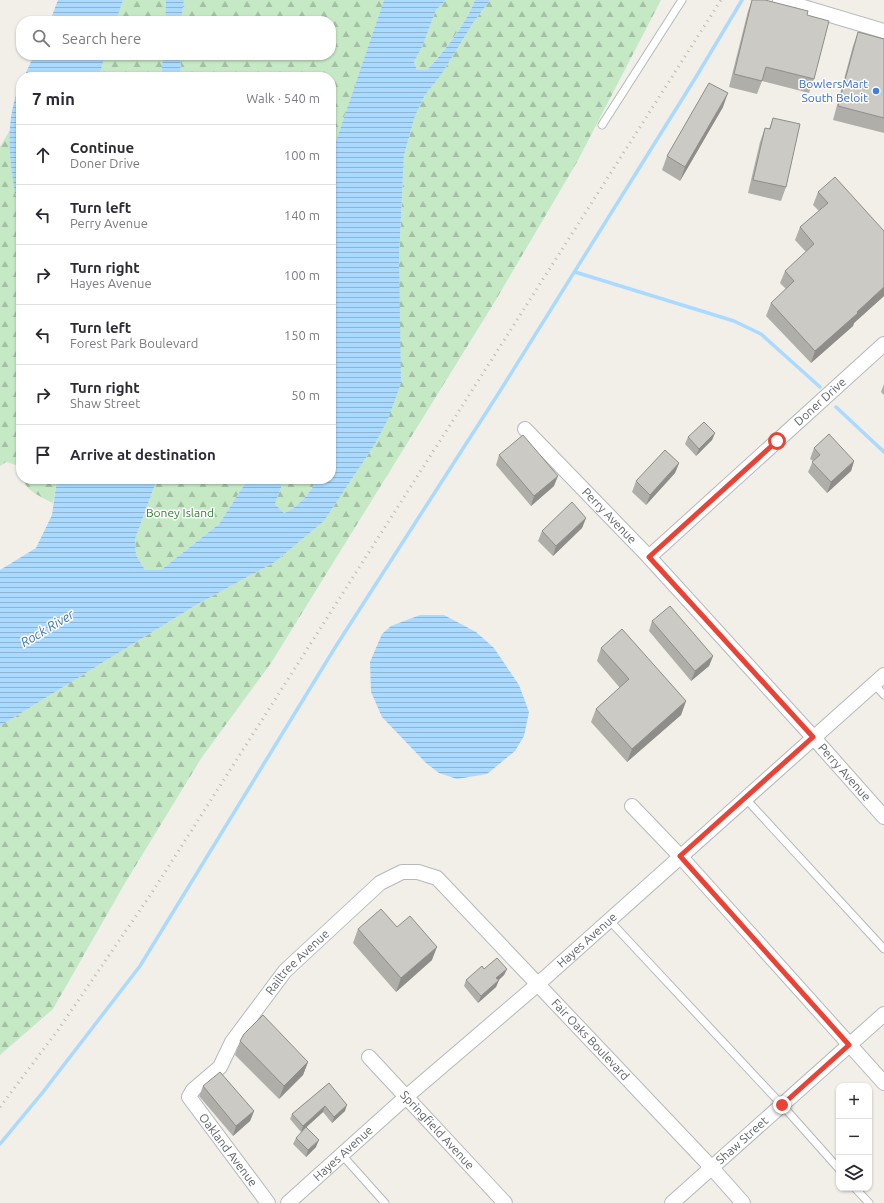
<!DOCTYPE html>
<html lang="en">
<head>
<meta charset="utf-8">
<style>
  :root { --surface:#fff; --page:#f7f7f7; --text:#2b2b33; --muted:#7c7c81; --line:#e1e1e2 }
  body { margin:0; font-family:Ubuntu,sans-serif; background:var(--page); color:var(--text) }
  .controls { position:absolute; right:12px; bottom:12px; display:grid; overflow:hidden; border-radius:8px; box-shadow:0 1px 3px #0004 }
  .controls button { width:36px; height:36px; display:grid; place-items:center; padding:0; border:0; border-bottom:1px solid var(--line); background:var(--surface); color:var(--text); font:20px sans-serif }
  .stop { position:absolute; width:12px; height:12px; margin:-9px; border:3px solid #ea4335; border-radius:50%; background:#fff }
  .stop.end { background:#ea4335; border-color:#fff; box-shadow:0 1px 4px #0008 }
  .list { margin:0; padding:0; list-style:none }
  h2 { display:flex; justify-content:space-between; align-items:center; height:52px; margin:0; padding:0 16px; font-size:17px }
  h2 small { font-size:13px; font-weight:400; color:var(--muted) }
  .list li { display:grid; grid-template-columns:26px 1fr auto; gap:12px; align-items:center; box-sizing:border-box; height:60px; padding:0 16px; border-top:1px solid var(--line) }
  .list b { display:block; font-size:15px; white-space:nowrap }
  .list p { margin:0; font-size:13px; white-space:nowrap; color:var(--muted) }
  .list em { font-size:13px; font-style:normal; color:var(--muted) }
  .icon { flex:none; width:22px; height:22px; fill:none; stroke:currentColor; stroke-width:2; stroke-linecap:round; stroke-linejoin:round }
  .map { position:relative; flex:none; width:884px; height:1203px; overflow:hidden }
  .search { position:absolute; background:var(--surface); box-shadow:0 1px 3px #0004; left:16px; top:16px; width:320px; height:44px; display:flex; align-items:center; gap:10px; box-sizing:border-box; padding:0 14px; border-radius:16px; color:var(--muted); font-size:15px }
  .panel { position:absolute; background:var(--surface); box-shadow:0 1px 3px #0004; left:16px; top:72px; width:320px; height:412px; border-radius:16px }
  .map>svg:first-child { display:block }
</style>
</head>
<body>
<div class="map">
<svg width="884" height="1203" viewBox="0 0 884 1203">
  <defs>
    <pattern id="forest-firs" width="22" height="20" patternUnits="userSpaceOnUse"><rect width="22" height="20" fill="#c5e8c5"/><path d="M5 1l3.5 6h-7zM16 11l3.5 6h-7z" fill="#a3c0a4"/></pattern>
    <pattern id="water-rules" width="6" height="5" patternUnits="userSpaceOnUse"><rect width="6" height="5" fill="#aadaff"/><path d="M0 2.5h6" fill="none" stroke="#8eb4d2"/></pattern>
  </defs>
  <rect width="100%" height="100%" fill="#f1efe8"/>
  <path fill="url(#forest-firs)" d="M123,0H166L165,21H116Z
    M184,0H384L336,141L331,169V77H181L180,55H331V21H181Z
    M446,0H475C466,23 444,51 427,70H417L414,62L422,47L436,10Z
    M490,0H661L577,162L494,303L271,663L202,757L125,883L53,1009L0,1055V726L196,605L275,562L324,521L375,444L388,418L399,258L404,155L415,116L425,95L441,75L473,23Z
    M105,55H163L161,77H99Z
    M10,130L12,171L21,226V469L20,466L6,462L0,466V147Z
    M23,479H57L53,503C43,498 26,491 23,479Z
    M157,479H248L219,524L161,570H145L136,555L135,539Z
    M284,479H316C313,491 296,509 284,513L275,504Z"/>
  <path fill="url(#water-rules)" d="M58,0H123L116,21H50Z
    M166,0H184L181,21H165Z
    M384,0H446L436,10L422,47L414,62L417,70H427C444,52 467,22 475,0H490L473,23L441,75L425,95L415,116L404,155L399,258L401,383L388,419L375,444L324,521L275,562L196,605L0,726V570L36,548L52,515L57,479H157L135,539L136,555L145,570H161L219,524L248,479H284L275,504L284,513C296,509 313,491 316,479H331V169L336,141Z
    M34,55H105L99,77H24Z
    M163,55H180L181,77H161Z
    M21,83V226C13,181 0,127 21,83Z
    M420,615H444L476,632L494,648L519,685L529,712L524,736L515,751L487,774L457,779L439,773L426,763L382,717L371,692L370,662L382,634L391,626Z"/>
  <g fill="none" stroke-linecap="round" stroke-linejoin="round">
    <path stroke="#aadaff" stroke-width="3.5" d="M575,272L734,321L761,334L820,387
      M836,407L884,452
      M0,1144L43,1092L140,966L336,646L500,391L696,77L742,0"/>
    <defs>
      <path id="lane" d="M602,125L682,0
        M874,684L884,695
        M745,798L884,949
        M609,920L782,1105L839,1169
        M342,1155L385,1203
        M855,1188L869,1203"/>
      <g id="street">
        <path d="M780,0L884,31"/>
        <path id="s1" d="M525,429L649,557L813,737L884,817"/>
        <path id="s2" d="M649,557L884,344"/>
        <path d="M632,806L680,856L884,1083"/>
        <path id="s3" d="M369,1057L505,1203"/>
        <path id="s4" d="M268,1203L189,1097L193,1090L220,1067L232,1042L285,971L380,883L402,872H418L437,878L712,1168L743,1203"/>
        <path id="s5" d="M288,1203L406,1097L538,984L884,675"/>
        <path id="s6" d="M672,1203L884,1014"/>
      </g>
    </defs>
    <use href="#lane" stroke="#b5b8bc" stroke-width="9"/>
    <use href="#street" stroke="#b5b8bc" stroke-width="16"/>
    <use href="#lane" stroke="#fff" stroke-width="7"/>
    <use href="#street" stroke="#fff" stroke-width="14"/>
    <path stroke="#b6b7b8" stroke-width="3" stroke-dasharray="1 5" stroke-linecap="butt" d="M0,1107L58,1030L151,894L721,0"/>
  </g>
  <path fill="#afaea9" d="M752,0H765L807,15L814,79L809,93L762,81L757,94L729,87L748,11Z
    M858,32L884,39V133L833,120L853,46Z
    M723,107L680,181L662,170L667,156Z
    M773,118L786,187L781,201L748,193L760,142L765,128L769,129Z
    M818,192L884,231V296L854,323L853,326L811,363L766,316L771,303L786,289L780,283L785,271L806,252L795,240L800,227L819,211L813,205Z
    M884,384V395L881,392Z
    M715,433L712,440L696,456L685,444L688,437Z
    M814,448L854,461L851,471L827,493L808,472L813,461L810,459Z
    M499,455L554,486L531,506L496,465Z
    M679,463L675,473L646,505L632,492L636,481Z
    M586,518L582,528L553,556L538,541L542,531Z
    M652,621L713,656L709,666L691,681L649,631Z
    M601,648L686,701L681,715L627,762L591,722L596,709L620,688L597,661Z
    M397,927L432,960L396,992L353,943L358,929Z
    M484,969H507L504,975L499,980L496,987L478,1003L464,986L466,980Z
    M240,1041L308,1062L303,1075L279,1099L235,1055Z
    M329,1083L345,1111L332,1123L323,1112L301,1132L290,1119L292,1114Z
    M203,1086L254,1111L250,1121L233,1136L199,1096Z
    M296,1138L316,1147L306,1157L293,1144Z"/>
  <path fill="#8f8d8a" d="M728,93L723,107L680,181L685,167Z
    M884,287V296L854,323L853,326L811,363L815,351Z
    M715,433L712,440L696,456L699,449Z
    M854,461L851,471L827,493L831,482Z
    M679,463L675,473L646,505L650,495Z
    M558,476L554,486L531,506L534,496Z
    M586,518L582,528L553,556L556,546Z
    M713,656L709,666L691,681L695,671Z
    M686,701L681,715L627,762L632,749Z
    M437,947L432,960L396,992L401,978Z
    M507,969L504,975L494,984L496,978Z
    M499,980L496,987L478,1003L481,996Z
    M308,1062L303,1075L279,1099L284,1086Z
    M347,1105L345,1111L332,1123L334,1117Z
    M325,1106L323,1112L301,1132L303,1126Z
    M254,1111L250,1121L233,1136L236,1126Z
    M319,1140L316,1147L306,1157L308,1150Z"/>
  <path fill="#cccac5" stroke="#8f8d8a" d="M752,0H765L808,11L807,15L829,21L814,79L766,67L762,81L734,74Z
    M858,32L884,39V118L838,106Z
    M709,83L728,93L685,167L667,156Z
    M773,118L800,124L786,187L753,180L765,128L770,129Z
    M835,177L884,231V287L857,312L858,313L815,351L771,303L794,281L785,271L814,244L800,227L828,203L818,192Z
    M704,422L715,433L699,449L688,437Z
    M829,434L854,461L831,482L812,462L820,455L814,448Z
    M523,435L558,476L534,496L499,455Z
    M665,450L679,463L650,495L636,481Z
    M572,502L586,518L556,546L542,531Z
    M670,606L713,656L695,671L652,621Z
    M622,629L686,701L632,749L596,709L629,679L601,648Z
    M381,909L397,927L410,916L437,947L401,978L358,929Z
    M497,958L507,969L496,978L499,980L481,996L466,980L482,966L484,969Z
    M263,1015L308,1062L284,1086L240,1041L244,1034Z
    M220,1072L254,1111L236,1126L203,1086Z
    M329,1083L347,1105L334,1117L325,1106L303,1126L292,1114Z
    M306,1127L319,1140L308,1150L296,1138Z"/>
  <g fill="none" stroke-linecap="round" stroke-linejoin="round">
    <path stroke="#ea4335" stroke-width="5" d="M777,441L649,557L813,737L680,856L849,1045L782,1105"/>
  </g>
  <circle fill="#3f7fe0" stroke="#fff" stroke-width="1.5" cx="876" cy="91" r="4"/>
  <g text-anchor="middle" stroke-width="3" stroke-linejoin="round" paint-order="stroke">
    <g font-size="12" fill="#366cbe" stroke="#fff" text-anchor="end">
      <text x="868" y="88">BowlersMart<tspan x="868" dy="14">South Beloit</tspan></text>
    </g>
    <g font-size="12" fill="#5f6368" stroke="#fff">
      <text dy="4" stroke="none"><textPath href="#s2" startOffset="231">Doner Drive</textPath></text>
      <text dy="4" stroke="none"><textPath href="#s1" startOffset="121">Perry Avenue</textPath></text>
      <text dy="4" stroke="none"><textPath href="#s1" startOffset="469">Perry Avenue</textPath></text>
      <text dy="4" stroke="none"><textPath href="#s5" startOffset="398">Hayes Avenue</textPath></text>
      <text dy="4" stroke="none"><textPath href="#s4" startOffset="307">Railtree Avenue</textPath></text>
      <text dy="4" stroke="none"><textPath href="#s4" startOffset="705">Fair Oaks Boulevard</textPath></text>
      <text dy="4" stroke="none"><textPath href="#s3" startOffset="100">Springfield Avenue</textPath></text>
      <text dy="4" stroke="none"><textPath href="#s6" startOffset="94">Shaw Street</textPath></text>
      <text transform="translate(228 1150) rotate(53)" y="4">Oakland Avenue</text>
      <text dy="4" stroke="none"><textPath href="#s5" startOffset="74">Hayes Avenue</textPath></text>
    </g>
    <g font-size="12" fill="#348238" stroke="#fff">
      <text x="180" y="517">Boney Island</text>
    </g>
    <g font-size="13" font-style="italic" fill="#4174aa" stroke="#fff">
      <text transform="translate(47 628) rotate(-31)" y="5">Rock River</text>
    </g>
  </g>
</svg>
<div class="controls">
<button>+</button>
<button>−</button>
<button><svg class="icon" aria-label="layers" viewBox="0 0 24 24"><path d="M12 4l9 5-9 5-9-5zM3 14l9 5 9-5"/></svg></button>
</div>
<div class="stop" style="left:777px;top:441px"></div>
<div class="stop end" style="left:782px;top:1105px"></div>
<div class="search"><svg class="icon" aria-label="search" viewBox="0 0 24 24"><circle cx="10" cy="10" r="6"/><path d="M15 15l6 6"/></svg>Search here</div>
<section class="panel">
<h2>7 min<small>Walk · 540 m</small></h2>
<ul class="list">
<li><svg class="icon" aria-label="ahead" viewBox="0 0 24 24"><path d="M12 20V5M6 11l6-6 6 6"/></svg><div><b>Continue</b><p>Doner Drive</p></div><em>100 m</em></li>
<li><svg class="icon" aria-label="left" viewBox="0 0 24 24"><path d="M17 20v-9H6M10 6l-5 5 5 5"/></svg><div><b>Turn left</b><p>Perry Avenue</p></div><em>140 m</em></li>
<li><svg class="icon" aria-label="right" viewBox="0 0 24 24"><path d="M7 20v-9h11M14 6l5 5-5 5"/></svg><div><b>Turn right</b><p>Hayes Avenue</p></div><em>100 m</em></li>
<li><svg class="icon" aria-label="left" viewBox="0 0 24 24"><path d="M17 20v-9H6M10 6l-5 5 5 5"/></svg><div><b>Turn left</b><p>Forest Park Boulevard</p></div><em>150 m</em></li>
<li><svg class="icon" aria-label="right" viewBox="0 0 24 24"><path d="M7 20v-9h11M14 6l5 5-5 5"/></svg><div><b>Turn right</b><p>Shaw Street</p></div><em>50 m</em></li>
<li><svg class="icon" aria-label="arrive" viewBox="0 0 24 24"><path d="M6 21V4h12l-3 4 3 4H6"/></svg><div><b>Arrive at destination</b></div></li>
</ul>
</section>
</div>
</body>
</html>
